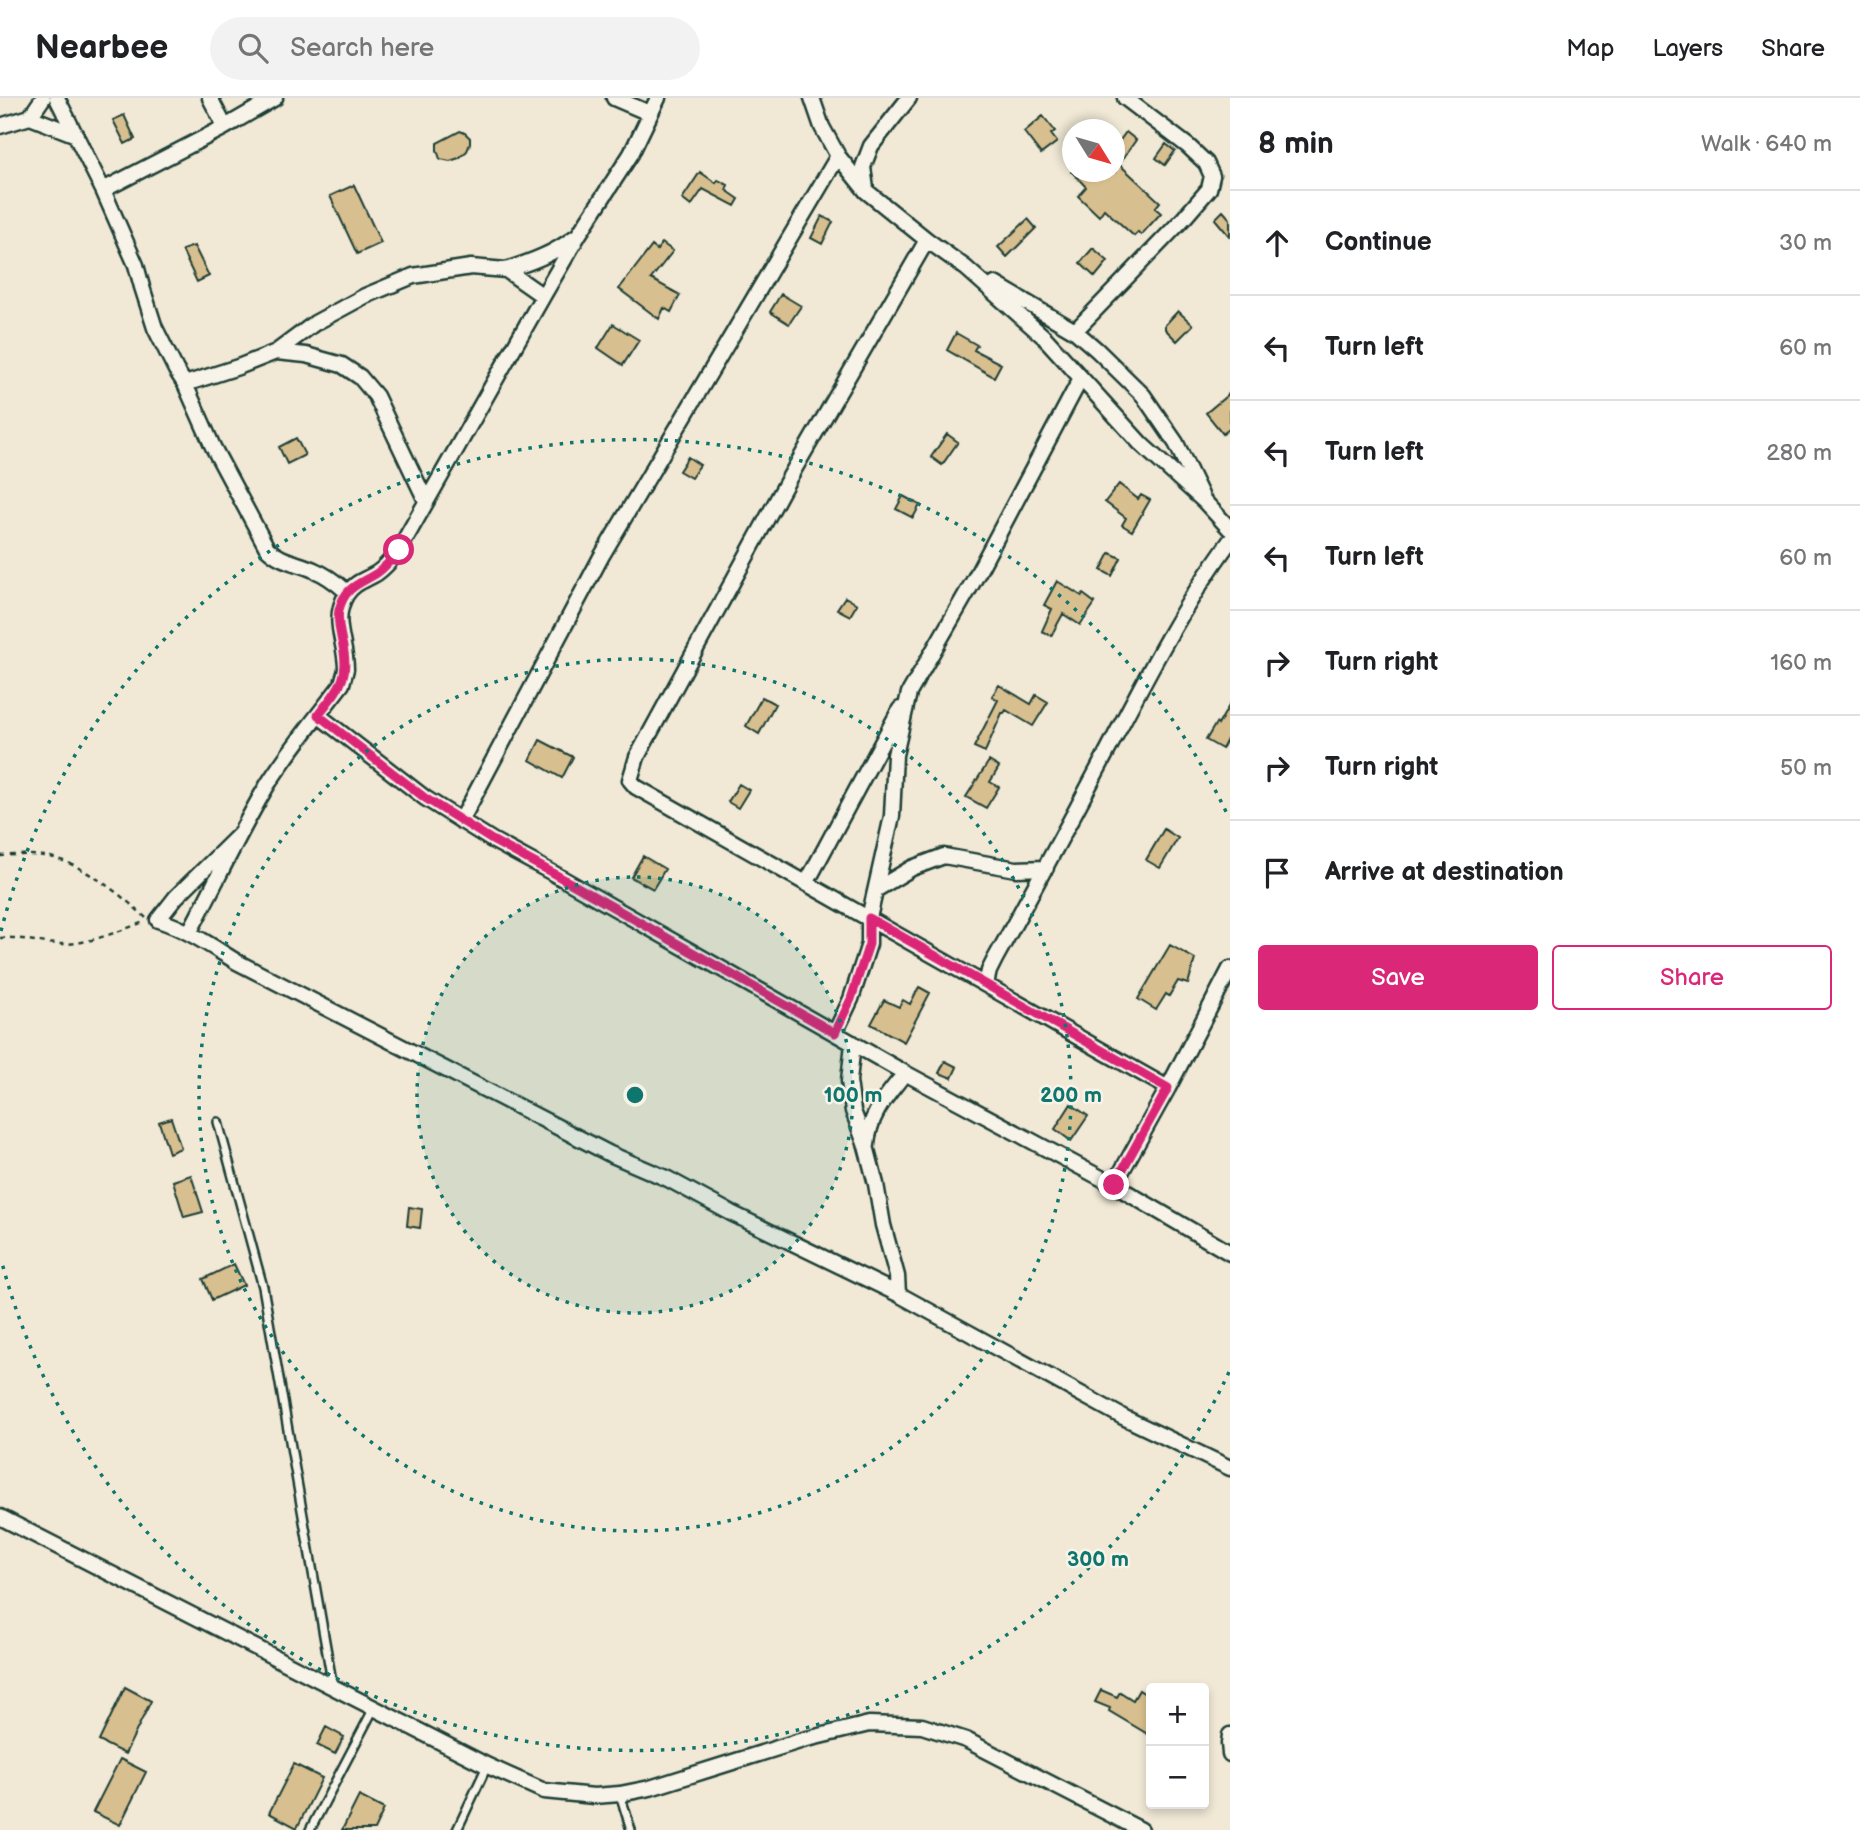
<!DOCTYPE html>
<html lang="en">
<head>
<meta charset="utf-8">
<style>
  :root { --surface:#fff; --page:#f2f2f2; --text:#202124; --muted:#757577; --line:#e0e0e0; --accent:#db2777 }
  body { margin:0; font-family:"Balsamiq Sans",sans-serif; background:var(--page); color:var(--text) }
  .controls { position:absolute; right:21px; bottom:21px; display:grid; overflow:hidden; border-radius:7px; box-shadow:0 4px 10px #0003 }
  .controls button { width:63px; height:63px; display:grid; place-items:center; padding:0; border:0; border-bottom:2px solid var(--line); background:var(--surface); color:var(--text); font:35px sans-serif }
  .compass { position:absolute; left:1062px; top:21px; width:63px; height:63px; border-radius:50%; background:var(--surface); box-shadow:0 4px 10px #0003; rotate:127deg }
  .stop { position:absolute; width:21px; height:21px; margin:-16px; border:5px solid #db2777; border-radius:50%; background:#fff }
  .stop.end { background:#db2777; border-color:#fff; box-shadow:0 2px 7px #0008 }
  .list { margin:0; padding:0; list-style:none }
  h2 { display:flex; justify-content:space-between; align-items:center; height:91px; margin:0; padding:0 28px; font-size:30px }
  h2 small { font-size:23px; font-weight:400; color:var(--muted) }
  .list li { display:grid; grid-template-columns:46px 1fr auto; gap:21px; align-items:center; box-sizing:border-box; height:105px; padding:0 28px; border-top:2px solid var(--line) }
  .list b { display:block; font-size:26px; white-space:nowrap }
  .list em { font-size:23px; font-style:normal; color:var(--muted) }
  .actions { display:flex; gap:14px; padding:21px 28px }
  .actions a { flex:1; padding:16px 0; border:2px solid var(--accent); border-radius:7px; text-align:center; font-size:24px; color:var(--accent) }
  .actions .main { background:var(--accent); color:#fff }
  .icon { flex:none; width:38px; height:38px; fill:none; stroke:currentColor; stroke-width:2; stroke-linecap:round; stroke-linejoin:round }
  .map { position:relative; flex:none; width:1230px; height:1732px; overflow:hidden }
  header { display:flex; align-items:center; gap:42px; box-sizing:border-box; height:98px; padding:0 35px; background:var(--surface); border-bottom:2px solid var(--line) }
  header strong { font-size:33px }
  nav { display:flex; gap:38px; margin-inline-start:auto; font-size:24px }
  .search { width:490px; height:63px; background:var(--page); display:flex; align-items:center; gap:18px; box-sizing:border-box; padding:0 24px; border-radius:38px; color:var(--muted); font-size:26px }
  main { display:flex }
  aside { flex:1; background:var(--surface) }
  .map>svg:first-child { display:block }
</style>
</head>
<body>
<header>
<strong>Nearbee</strong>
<div class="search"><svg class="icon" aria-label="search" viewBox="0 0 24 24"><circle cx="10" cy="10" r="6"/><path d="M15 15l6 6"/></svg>Search here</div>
<nav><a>Map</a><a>Layers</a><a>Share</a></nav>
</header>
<main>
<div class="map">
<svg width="1230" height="1732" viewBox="0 0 1230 1732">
  <rect width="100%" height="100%" fill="#f1e9d6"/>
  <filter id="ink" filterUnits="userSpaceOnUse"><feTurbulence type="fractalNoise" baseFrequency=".0143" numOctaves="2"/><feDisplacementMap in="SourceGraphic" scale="14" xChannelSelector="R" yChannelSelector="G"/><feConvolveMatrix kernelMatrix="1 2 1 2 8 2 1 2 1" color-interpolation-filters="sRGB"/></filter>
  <g filter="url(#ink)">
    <path fill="#d8bf8f" stroke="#1f3d34" stroke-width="2" d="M124,17L135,41L125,46L113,22Z
      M1043,18L1055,33L1051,36L1057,44L1041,56L1024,34Z
      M460,33L465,35L470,40V46L467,53L459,60L450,63L440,61L437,52V45Z
      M1126,34L1136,42L1119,66L1160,104L1155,110L1161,115L1141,137L1138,134L1134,138L1104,111L1099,118L1078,98L1086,89L1072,74H1115V49Z
      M1166,46L1175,53L1165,67L1156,60Z
      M700,74L716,85L718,82L728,87L726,92L739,101L735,108L703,91L691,108L682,101Z
      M354,87L381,145L357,156L330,98Z
      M1223,113L1230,121V139L1215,121Z
      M822,118L833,124L822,146L811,140Z
      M1028,121L1036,130L1007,159L998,149Z
      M662,145L673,153L651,181L680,197L671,214L664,210L659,221L619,191L652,148L657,152Z
      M194,148L209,178L197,184L182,152Z
      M1093,150L1108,163L1095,179L1080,165Z
      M781,196L801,208L789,226L770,214Z
      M1178,213L1193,227L1177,243L1165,231V227Z
      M613,226L639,242L623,267L598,250Z
      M956,235L977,247L974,252L1001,266L994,279L947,252Z
      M1230,295V330L1223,336L1206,315Z
      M947,336L958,344L942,367L931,359Z
      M296,340L305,357L287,366L279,349Z
      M688,359L700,367L691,380L679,373Z
      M1119,386L1138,401L1141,397L1150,402L1132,433L1122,427L1126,420L1105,404Z
      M903,398L920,407L913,420L896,411Z
      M1110,455L1121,460L1112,478L1101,472Z
      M1057,483L1082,498L1083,496L1095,505L1080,527L1063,516L1051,538L1042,533L1052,511L1044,507Z
      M845,499L857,506L850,518L837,511Z
      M999,587L1031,606L1036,597L1048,604L1033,628L1006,612L1004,615H1002L985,654L974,649L998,602L992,598Z
      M762,599L775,606L759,636L746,628Z
      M1230,606V636L1222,651L1206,642L1216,625L1218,627Z
      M540,642L573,659L562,680L530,662Z
      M989,663L999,669L990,684L999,689L986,710L966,699Z
      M739,686L749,692L738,710L728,704Z
      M1164,731L1178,740L1160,770L1146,762Z
      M643,758L665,771L653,791L631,779Z
      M1170,847L1195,861L1188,886L1178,883L1169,898L1166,896L1156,912L1138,901Z
      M919,889L930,895L904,944L871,926L884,902L899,909L903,902L910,906Z
      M945,963L957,969L952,980L939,975Z
      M1071,1006L1088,1018L1071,1043L1055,1031Z
      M171,1020L181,1050L169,1055L159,1024Z
      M191,1077L203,1114L184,1119L173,1083Z
      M409,1109L422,1111L420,1130L407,1128Z
      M234,1166L244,1187L212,1202L203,1181Z
      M125,1589L151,1603L125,1656L99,1643Z
      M1101,1592L1117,1599L1120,1594L1133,1602L1139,1592L1151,1600V1638L1109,1613L1110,1610L1095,1604Z
      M326,1629L344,1639L335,1656L317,1647Z
      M120,1661L146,1674L120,1727L93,1714Z
      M294,1666L322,1680L297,1730L269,1715Z
      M359,1698L384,1711L374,1732H342Z"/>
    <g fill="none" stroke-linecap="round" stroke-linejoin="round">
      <defs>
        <path id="lane" d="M218,1024L263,1189L333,1589
          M620,1696L631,1732
          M310,1732L374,1610
          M457,1732L487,1668"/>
        <path id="street" d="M57,0L103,92L136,167L142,189L155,230L176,272L185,286L213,349L267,450C281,464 296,464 314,472C327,477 337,485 347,494
          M210,0L225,29
          M614,0L649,15
          M812,0L822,29L838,58L866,93L927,142L966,170L1044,239L1141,346L1204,403L1230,431
          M30,19L76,37
          M0,28L30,19L43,0
          M866,91L863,69L871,48L909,0
          M103,92L225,29L275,0
          M927,142L788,382L637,659L630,682L636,689L1168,990
          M506,172C531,164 553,156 574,140
          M995,186L1075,233L1097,252L1143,297L1176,345L1201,397
          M1075,233L1184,120L1209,91L1212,78L1206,65L1188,48L1125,0
          M276,254L306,257L342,267L360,279L376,298L426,403
          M185,286L238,269L276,254L315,225L365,198L413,178L471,169L506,172L543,198
          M318,617L425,700L492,742L551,774L905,975L1114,1087L1230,1155
          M461,723L601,459L838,58
          M240,736L176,799L158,822C187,831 211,848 237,864L610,1056L668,1081L731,1115L898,1196L1123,1319L1230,1370
          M807,784L900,611
          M877,791L912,770L944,758L1016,771L1046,770
          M189,835C216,785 239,734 268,686C290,651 317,619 342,586C343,581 345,576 346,571C346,543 331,523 346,497C354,484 366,482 377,475C386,469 392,461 399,452L543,198L579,136L631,56L658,0
          M986,886L989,873L995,861C1034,791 1072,720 1109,650C1146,579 1183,507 1230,443
          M835,935L851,901L869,846V820L892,718L895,657L909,595L973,484L1081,280
          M853,945L849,983L853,1013L866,1048L876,1086L883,1127L897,1178L898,1196
          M867,1047C869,1016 887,998 905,975
          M1114,1087L1168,990L1230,871
          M0,1419L374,1610L488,1668L544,1693L594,1698L620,1696L650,1690L803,1642L869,1626L922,1628L966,1642L1141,1732
          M1230,1637L1229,1645L1230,1656"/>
      </defs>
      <use href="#lane" stroke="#1f3d34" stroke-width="12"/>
      <use href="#street" stroke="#1f3d34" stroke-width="19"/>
      <path stroke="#1f3d34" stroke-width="2.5" stroke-dasharray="5 5" stroke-linecap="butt" d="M0,758C14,757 29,756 44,758C78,762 122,797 146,820
        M0,840C22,838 43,847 65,846C91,845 119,833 144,824"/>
      <use href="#lane" stroke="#f7f3e8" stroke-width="7"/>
      <use href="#street" stroke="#f7f3e8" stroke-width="14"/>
    </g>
  </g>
  <g fill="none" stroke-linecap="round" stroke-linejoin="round" filter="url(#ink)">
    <path stroke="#db2777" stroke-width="9" d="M399,452C392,461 386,469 377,475C360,486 345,488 339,512C337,522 340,534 342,544C351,581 339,590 318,617L425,700L492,742L551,774L835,935L851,901L869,846V820L1168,990L1114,1087"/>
  </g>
  <circle cx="635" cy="997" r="218" fill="#0f766e" fill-opacity=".12"/>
  <g fill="none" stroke="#0f766e" stroke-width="3.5" stroke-dasharray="3.5 7">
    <circle cx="635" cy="997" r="218"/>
    <circle cx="635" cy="997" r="436"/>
    <path d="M1229 1274A655 655 0 0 1 1 1161M1 833A655 655 0 0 1 1229 720"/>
  </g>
  <circle cx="635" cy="997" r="10" fill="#0f766e" stroke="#f7f3e8" stroke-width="3.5"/>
  <g font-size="21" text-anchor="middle" font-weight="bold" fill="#0f766e" stroke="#f7f3e8" stroke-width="5" stroke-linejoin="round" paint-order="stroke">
    <text x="853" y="1004">100 m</text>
    <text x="1071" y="1004">200 m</text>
    <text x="1098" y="1468">300 m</text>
  </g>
</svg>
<div class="controls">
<button>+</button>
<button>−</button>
</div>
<svg class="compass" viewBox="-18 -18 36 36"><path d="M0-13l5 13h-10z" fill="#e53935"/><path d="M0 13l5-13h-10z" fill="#757577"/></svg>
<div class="stop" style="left:399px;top:452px"></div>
<div class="stop end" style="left:1114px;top:1087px"></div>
</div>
<aside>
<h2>8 min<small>Walk · 640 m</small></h2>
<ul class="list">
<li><svg class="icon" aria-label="ahead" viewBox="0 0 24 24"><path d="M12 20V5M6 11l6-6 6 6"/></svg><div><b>Continue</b></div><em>30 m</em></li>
<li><svg class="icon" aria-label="left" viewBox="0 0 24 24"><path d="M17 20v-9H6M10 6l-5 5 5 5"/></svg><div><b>Turn left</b></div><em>60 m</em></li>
<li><svg class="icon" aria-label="left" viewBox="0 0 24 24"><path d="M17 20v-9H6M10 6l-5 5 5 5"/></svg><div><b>Turn left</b></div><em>280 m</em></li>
<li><svg class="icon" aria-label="left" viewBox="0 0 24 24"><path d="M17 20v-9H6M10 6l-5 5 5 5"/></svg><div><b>Turn left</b></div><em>60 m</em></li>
<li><svg class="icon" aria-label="right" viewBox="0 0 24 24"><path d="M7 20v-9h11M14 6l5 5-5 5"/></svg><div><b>Turn right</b></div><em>160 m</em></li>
<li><svg class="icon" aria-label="right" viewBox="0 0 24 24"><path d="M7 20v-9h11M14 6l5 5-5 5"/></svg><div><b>Turn right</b></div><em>50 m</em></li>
<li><svg class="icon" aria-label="arrive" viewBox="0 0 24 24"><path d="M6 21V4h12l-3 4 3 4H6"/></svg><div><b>Arrive at destination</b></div></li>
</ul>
<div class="actions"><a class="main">Save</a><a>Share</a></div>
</aside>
</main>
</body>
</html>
